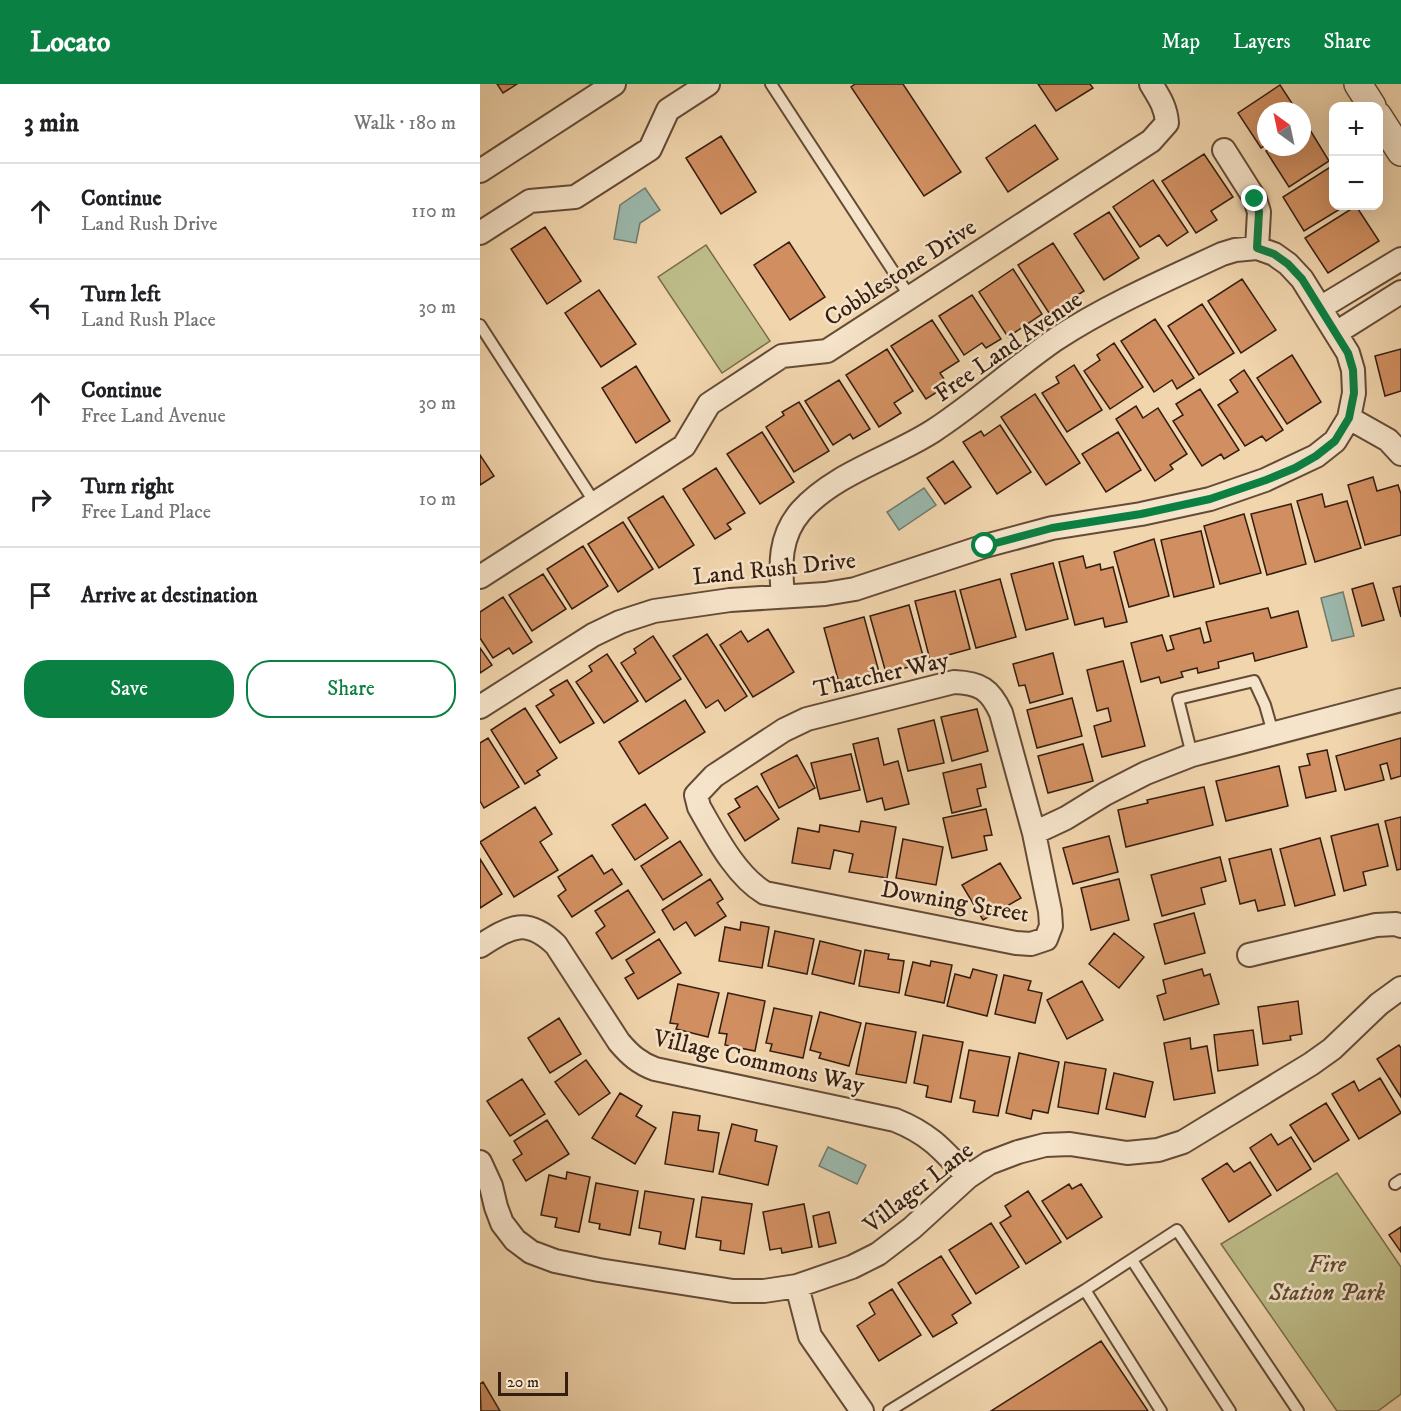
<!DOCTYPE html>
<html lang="en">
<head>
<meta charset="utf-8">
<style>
  :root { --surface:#fff; --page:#f6f6f6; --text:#202124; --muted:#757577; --line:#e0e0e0; --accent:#0b8043 }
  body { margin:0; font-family:"IM FELL DW Pica",serif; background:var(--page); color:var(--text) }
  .controls { position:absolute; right:18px; top:18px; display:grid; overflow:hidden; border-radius:12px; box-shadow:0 6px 24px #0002 }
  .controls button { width:54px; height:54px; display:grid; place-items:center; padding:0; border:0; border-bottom:2px solid var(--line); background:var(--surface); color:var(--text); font:30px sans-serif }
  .compass { position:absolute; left:777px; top:18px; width:54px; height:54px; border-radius:50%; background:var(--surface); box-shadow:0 6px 24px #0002; rotate:327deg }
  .scale { position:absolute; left:18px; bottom:15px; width:70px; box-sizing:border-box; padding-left:6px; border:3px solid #351d10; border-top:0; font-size:16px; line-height:21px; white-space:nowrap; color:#351d10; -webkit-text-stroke:4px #f6e4ca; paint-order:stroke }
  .stop { position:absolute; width:18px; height:18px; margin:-14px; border:4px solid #0b8043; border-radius:50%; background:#fff }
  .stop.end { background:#0b8043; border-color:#fff; box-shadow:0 2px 6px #0008 }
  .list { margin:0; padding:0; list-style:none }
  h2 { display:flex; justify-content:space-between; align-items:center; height:78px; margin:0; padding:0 24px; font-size:26px }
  h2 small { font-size:20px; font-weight:400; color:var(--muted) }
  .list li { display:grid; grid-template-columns:39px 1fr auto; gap:18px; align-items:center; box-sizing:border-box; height:96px; padding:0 24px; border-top:2px solid var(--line) }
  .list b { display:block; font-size:22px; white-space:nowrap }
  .list p { margin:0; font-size:20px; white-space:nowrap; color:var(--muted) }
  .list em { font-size:20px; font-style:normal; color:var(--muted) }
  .actions { display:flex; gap:12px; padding:18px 24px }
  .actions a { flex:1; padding:14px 0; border:2px solid var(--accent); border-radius:24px; text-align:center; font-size:21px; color:var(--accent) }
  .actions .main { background:var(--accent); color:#fff }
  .icon { flex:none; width:33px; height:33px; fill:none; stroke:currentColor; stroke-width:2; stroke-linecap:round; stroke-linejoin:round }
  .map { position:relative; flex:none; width:921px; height:1327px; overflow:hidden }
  header { display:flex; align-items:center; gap:36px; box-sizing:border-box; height:84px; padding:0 30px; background:var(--accent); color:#fff }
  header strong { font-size:28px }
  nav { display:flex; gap:33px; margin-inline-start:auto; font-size:21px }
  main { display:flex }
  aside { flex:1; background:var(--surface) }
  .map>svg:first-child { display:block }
</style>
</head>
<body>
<header>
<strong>Locato</strong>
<nav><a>Map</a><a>Layers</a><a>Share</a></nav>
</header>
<main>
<aside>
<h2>3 min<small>Walk · 180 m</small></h2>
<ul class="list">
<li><svg class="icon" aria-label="ahead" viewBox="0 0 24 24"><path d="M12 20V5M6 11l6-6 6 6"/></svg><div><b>Continue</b><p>Land Rush Drive</p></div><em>110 m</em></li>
<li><svg class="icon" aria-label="left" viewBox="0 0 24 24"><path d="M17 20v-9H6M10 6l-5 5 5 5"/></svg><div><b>Turn left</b><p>Land Rush Place</p></div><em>30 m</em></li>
<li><svg class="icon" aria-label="ahead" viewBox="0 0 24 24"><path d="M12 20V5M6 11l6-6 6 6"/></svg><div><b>Continue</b><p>Free Land Avenue</p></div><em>30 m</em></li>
<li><svg class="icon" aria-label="right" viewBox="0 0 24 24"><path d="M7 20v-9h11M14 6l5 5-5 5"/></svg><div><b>Turn right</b><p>Free Land Place</p></div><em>10 m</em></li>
<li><svg class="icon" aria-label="arrive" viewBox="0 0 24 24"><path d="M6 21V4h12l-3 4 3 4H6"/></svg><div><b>Arrive at destination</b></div></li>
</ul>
<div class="actions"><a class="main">Save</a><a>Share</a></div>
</aside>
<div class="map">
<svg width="921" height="1327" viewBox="0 0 921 1327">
  <rect width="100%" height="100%" fill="#f1d5ad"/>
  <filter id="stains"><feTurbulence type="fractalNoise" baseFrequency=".00333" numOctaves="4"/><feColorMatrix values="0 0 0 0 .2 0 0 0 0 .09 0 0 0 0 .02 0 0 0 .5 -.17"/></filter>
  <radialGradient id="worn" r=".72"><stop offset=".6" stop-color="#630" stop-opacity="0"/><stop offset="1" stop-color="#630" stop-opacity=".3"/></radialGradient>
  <path fill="#bdbc88" stroke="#796c4c" stroke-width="1.5" d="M226,161L290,257L242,289L178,193Z
    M857,1089L921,1183V1310L898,1327H857L741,1160Z"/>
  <path fill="#9bb8ac" stroke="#727a6e" stroke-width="1.5" d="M165,104L180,126L160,139L156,159L134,155L140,121Z
    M444,404L456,421L419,446L407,428Z
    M863,508L874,552L852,557L841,514Z
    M348,1063L386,1081L377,1100L339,1082Z"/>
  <path fill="#d18f61" stroke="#351d10" stroke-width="1.5" d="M17,0H37L23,9Z
    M375,0H423L481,88L444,112L371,3Z
    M558,0H610L613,4L576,27Z
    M800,1L817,27H786V61L781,64L758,29Z
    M555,41L578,75L528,108L506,74Z
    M827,41L849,77L809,103L786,67L793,63H822V44Z
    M241,52L276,108L241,130L206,74Z
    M724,70L753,113L731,127L737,136L716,149L682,97Z
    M852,82L854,84V122H865L824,147L803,113Z
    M673,96L708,148L687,162L679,151L660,163L633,123Z
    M876,122L899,157L848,189L825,154Z
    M629,128L659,174L624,196L594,150Z
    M65,143L101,197L67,220L31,165Z
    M309,158L345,213L310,236L274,181Z
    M573,159L604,207L569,229L538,181Z
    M533,185L562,230L528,253L499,208Z
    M762,195L796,246L761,269L728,217Z
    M119,206L156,260L121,283L85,229Z
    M492,211L521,255L506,264L502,259L484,271L459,232Z
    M722,220L754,269L719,291L688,242Z
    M675,235L714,294L697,305L692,296L674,308L641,257Z
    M452,236L479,277L460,289L468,301L446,315L411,262Z
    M634,259L663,303L630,325L604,287L620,276L617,271Z
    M407,265L433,307L414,319L421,329L399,343L366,291Z
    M921,265V307L905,312L895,272Z
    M812,271L841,318L807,340L777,294Z
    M594,281L622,326L587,348L562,309L579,299L576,293Z
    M156,282L190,337L156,359L122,304Z
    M764,286L803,346L786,357L782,352L765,362L738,321L758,308L750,296Z
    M359,296L390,345L373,355L370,350L353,361L325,317Z
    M720,305L759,366L744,375L741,370L722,382L693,337L703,331L696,320Z
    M555,310L600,379L566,401L521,333Z
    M319,318L349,367L314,388L286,343L304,331L302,328Z
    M656,322L663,334L678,324L707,370L690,381L693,385L675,397L636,335Z
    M520,341L551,388L517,410L483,358L501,347L504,352Z
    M282,348L314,398L280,420L247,370Z
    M638,348L661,386L626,408L602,370Z
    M0,371L14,392L0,401Z
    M473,377L491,403L465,420L447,394Z
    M236,384L265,429L247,440L251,445L235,455L203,405Z
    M893,393L897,407L918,401L921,410V451L885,461L868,401Z
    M842,410L845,423L867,417L881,464L835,478L817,417Z
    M183,412L214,461L179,484L148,434Z
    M811,420L826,480L787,491L771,430Z
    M764,430L781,489L740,500L724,442Z
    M143,438L173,485L138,508L108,460Z
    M721,447L734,503L694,513L681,456Z
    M674,455L689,512L649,523L634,468Z
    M103,462L128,502L92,525L67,485Z
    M603,472L606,484L620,480L621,486L633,483L647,538L625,543L623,534L595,541L579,478Z
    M573,479L588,535L546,546L531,490Z
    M63,490L86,525L52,547L29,511Z
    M520,495L536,553L496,564L480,506Z
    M893,499L904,536L882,542L872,505Z
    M921,502V533L913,504Z
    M475,507L490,565L450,576L435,517Z
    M23,513L52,558L33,570L29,564L13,574L0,554V528Z
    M429,521L445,579L406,589L390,532Z
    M788,524L791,534L818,527L827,563L775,577L773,569L738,578L739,584L718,589L717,584L701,588L703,593L681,599L679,593L661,598L651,559L682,551L687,567L694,565L690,552L720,544L724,559L731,557L726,538Z
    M384,533L399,588L359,599L344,544Z
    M288,545L314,588L273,613L240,561L261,547L268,558Z
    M227,550L267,612L245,627L238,616L226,624L193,572Z
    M173,552L201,595L166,618L141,579L156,569L154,565Z
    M0,564L12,581L0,589Z
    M573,569L583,610L550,619L545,601L539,602L533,580Z
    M127,570L158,617L124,639L96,598L112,587L109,582Z
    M643,577L665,662L622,673L614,642L631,637L628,624L617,627L607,586Z
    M87,596L114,639L80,659L56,622L74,611L70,606Z
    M592,614L602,652L557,664L547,626Z
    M205,616L225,648L159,690L139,658Z
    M45,624L77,674L57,687L60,691L45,700L11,646Z
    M497,625L508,667L472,677L461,633Z
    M454,636L464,679L428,687L418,645Z
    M8,654L39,703L4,724L0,717V659Z
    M398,654L404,681L418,677L429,720L405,726L402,714L387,718L373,660Z
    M921,654V692L911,695L907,679L900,681L904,696L865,706L856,672Z
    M603,660L613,697L568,709L558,672Z
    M847,666L856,707L826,714L819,683L830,681L827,670Z
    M371,670L380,706L340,715L331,679Z
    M317,671L335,704L299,724L281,690Z
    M501,680L506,703L497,705L501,722L472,729L463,689Z
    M799,682L808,722L746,737L736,697Z
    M277,702L299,735L265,757L248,730L260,723L255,715Z
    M724,703L733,741L646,763L638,726L668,719L667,716Z
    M165,720L188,754L155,776L132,741Z
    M55,723L72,750L60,758L78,786L34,813L0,758Z
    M506,725L512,751L504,752L507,766L472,774L463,734Z
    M921,733V785L917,786L905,737Z
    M381,737L416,743L407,794L369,788L373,770L354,766L350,785L312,779L318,744L339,748L340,741L379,748Z
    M898,740L908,782L883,788L886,801L864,807L851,752Z
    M629,752L638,788L593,800L583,764Z
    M840,754L855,811L815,822L800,765Z
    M423,755L463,763L456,801L416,794Z
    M200,757L222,791L183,816L161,782Z
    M791,765L805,821L778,827L775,816L760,820L749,775Z
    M112,771L124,790L132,785L142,800L92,833L78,812L86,806L78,793Z
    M740,773L746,797L721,804L725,820L682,832L671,791Z
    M0,775L22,810L0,824Z
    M520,779L541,814L503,836L482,801Z
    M230,795L243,815L237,819L246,832L215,852L206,838L194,846L182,826Z
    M639,795L649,836L611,846L601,804Z
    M148,806L175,848L132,875L116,849L125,842L115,827Z
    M714,829L725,869L685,880L674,840Z
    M261,838L289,843L282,884L239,877L245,843L260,846Z
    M295,847L334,855L327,890L288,882Z
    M634,849L664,873L639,904L609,880Z
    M179,855L201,889L158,915L145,894L154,889L146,876Z
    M340,857L381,867L374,900L332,890Z
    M385,866L409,870L408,875L424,877L419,909L379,902Z
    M451,877L472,881L464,919L425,911L433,878L450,882Z
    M493,885L517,891L507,932L467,922L475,890L490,894Z
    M722,885L724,892L730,890L739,920L684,936L677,912L686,909L683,896Z
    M524,891L551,897L548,906L562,909L555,939L515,930Z
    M602,897L623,936L587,955L567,916Z
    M198,900L239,909L228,953L196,945L198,940L190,939Z
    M248,909L285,917L275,967L245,961L247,950L239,949Z
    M818,917L822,950L810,952L811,956L783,960L778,923Z
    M294,924L332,932L323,974L290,967L292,960L286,959Z
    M340,928L381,939L369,982L339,974L341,969L330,966Z
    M79,934L101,970L70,989L48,954Z
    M386,939L436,948L426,999L376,990Z
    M773,946L778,981L738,987L734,951Z
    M443,951L483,958L471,1018L446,1013L448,1002L434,999Z
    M710,954L711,965L727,962L735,1009L694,1016L684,959Z
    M919,961L921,964V1013L897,975Z
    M489,966L530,973L518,1032L493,1028L495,1017L480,1014Z
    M539,969L579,978L568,1029L553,1026L551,1035L526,1029Z
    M106,976L130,1009L99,1031L75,998Z
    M585,978L626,985L618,1030L578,1023Z
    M634,989L673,998L665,1033L626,1025Z
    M900,994L921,1029L879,1055L852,1010L874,997L879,1007Z
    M42,995L65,1030L30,1052L7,1017Z
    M140,1009L162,1022L156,1032L176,1044L155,1080L112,1054Z
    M846,1019L869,1056L834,1078L810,1041Z
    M193,1028L220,1032L218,1046L239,1049L233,1088L185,1080Z
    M67,1036L89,1070L46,1097L33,1076L42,1070L34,1057Z
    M252,1040L277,1046L275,1057L297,1062L288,1101L239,1090Z
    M791,1050L798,1061L811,1053L831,1085L797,1107L770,1064Z
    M770,1078L791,1111L749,1138L722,1095L747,1079L754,1088Z
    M87,1088L110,1093L99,1148L75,1143L77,1134L61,1131L69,1091L86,1095Z
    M116,1099L158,1107L150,1151L119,1145L120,1140L109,1138Z
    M589,1100L592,1105L601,1100L622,1133L587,1155L562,1117Z
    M165,1107L214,1115L205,1165L179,1160L181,1148L159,1144Z
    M548,1107L581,1158L546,1180L520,1139L531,1132L525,1122Z
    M222,1113L272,1120L264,1170L240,1166L241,1157L216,1153Z
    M324,1120L332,1163L302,1169L301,1164L290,1166L283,1128Z
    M349,1128L356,1159L339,1163L333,1132Z
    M511,1139L539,1183L496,1210L469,1166Z
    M921,1143V1168L909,1151Z
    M461,1172L491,1219L472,1231L477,1239L453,1253L418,1199Z
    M412,1205L441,1251L399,1277L377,1242L395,1230L389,1219Z
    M621,1257L668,1327H511Z
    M3,1298L20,1327H1L0,1300Z"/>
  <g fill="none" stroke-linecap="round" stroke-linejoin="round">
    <defs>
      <path id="service" d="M291,0L430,213
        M0,241L115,419
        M712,671L698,615L774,597L785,621L793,649
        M915,1100L921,1096
        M652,1176L750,1327
        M605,1206L681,1327
        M409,1327L605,1206L697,1146L818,1327"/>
      <path id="minor" d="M744,66L775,115L779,128L777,164
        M0,87L134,0
        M0,149L50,117L95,113L170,65L188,26L228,0
        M840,224L921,175
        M856,249L921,208
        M869,334L908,356L921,370
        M0,493L204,362L229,320L302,272L347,267L671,57L687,39C686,23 679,13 671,0
        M474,598C500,599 510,605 521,629L554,749L570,827L571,842L566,855L551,860L536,859L285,809C256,792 235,751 219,723L216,711L234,692L304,646L327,635Z
        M0,623L113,551L140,538L174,527L250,516L345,510L375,505L505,462L572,444L661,430L730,415L785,396L836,372L855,357L869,334L874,309L873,286L868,269L822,195L808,180L794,170L777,164L755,166L742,170C686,196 628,221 576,255C534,284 496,319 453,347C411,374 355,389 321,427C299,452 300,481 303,512
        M554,749L586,734L625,710L666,689L712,671L921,616
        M0,862C31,842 47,833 76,861L139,958C150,971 159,979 175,985L415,1036C450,1050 463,1066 488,1093
        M769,871L896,841L916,840L921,842
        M0,1078L11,1102L16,1123L22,1139L35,1156L51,1168L75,1177L119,1186L253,1207H284L317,1202L372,1183L398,1170L432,1144L488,1093L509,1079L538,1068L565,1061L590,1060L647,1069L678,1066L703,1058L831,980L852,965L899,920L921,904
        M317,1202L330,1252L382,1327"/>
      <path id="tertiary" d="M878,0L892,22
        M898,32L921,68"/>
    </defs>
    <use href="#service" stroke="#644b37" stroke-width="14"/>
    <use href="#minor" stroke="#644b37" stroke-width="26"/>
    <use href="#tertiary" stroke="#644b37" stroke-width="30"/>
    <use href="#service" stroke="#f6e4ca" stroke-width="10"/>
    <use href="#minor" stroke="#f6e4ca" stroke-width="22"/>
    <use href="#tertiary" stroke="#f6e4ca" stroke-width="27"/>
  </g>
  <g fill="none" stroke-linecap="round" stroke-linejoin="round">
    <path stroke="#0b8043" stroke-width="8" d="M505,462L572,444L661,430L730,415L786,396L815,384L836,372L855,357L869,334L874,309L873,286L868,269L822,195L808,180L794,170L777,164L779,128L775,115"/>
  </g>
  <g text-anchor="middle" stroke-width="5" stroke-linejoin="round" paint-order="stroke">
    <g font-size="24" fill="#351d10" stroke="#f6e4ca">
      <text transform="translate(420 188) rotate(-33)" y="8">Cobblestone Drive</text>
      <text transform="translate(528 262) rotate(-35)" y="8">Free Land Avenue</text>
      <text transform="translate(294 484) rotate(-6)" y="8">Land Rush Drive</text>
      <text transform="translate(401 590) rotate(-13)" y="8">Thatcher Way</text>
      <text transform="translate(475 817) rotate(10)" y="8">Downing Street</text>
      <text transform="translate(279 977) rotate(13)" y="8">Village Commons Way</text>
      <text transform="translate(438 1103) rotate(-38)" y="8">Villager Lane</text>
    </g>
    <g font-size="24" font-style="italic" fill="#5e4d34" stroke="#f6e4ca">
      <text x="847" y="1188">Fire<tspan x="847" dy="28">Station Park</tspan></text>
    </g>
  </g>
  <rect width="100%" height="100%" filter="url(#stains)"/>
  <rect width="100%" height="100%" fill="url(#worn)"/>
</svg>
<div class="controls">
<button>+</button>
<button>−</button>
</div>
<svg class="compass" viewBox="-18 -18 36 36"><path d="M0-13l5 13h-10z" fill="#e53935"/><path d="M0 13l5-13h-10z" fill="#757577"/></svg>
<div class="scale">20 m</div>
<div class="stop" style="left:505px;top:462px"></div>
<div class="stop end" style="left:775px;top:115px"></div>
</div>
</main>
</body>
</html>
